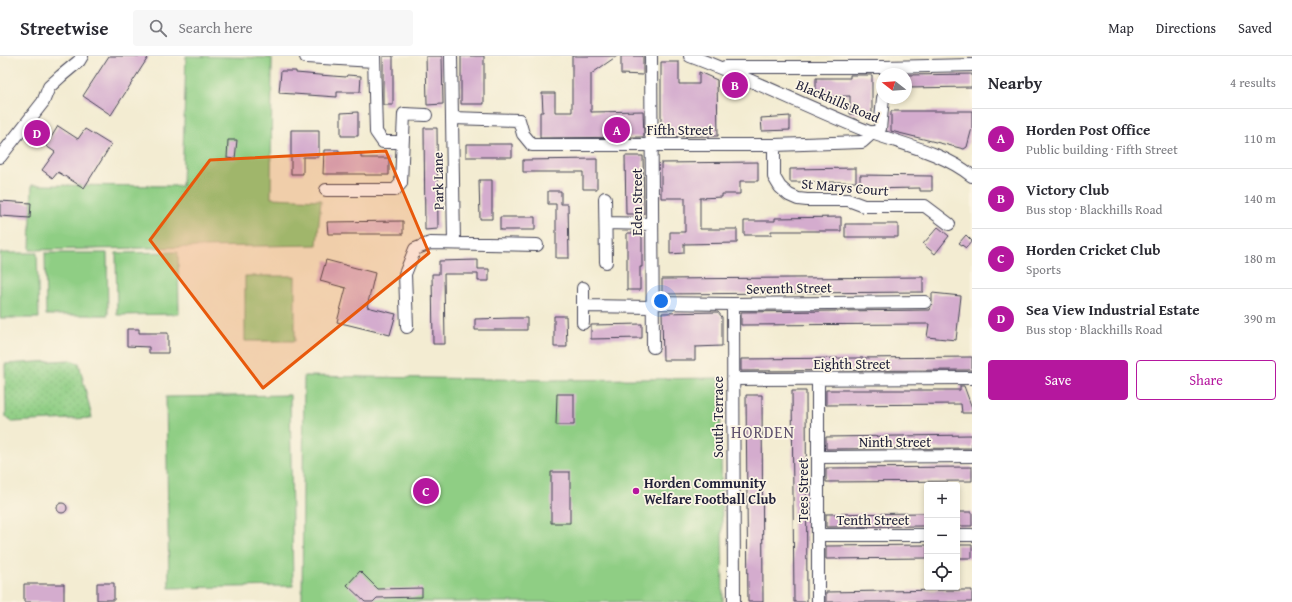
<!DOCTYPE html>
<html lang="en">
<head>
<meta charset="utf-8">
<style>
  :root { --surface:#fff; --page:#f7f7f7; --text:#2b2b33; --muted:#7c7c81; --line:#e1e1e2; --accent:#b5179e }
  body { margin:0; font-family:"Gentium Book Plus",serif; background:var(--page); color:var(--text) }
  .controls { position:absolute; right:12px; bottom:12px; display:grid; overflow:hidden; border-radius:4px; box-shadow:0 2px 6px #0003 }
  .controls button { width:36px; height:36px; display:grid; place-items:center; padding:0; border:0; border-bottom:1px solid var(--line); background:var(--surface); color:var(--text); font:20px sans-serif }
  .compass { position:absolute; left:876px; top:12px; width:36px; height:36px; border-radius:50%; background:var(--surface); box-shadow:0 2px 6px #0003; rotate:287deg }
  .you { position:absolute; left:661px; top:245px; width:14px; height:14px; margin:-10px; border:3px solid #fff; border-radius:50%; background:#1a73e8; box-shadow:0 0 0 6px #1a73e833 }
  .badge { display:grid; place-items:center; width:26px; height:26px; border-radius:50%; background:var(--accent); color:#fff; font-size:13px; font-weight:700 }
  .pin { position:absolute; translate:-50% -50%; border:2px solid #fff; box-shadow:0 1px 4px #0006 }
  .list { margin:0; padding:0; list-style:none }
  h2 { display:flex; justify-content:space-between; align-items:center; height:52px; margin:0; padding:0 16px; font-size:17px }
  h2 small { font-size:13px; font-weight:400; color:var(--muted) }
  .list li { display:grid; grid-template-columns:26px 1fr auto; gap:12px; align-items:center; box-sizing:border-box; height:60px; padding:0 16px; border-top:1px solid var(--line) }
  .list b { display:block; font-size:15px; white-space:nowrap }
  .list p { margin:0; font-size:13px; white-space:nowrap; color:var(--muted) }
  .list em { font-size:13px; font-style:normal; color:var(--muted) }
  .actions { display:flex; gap:8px; padding:12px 16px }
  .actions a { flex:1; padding:9px 0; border:1px solid var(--accent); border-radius:4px; text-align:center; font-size:14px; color:var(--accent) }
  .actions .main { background:var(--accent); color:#fff }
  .icon { flex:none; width:22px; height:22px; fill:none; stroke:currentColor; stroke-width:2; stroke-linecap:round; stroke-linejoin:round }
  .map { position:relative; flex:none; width:972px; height:546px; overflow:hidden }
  header { display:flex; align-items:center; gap:24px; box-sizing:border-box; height:56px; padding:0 20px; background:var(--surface); border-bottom:1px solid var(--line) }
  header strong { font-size:19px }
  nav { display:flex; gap:22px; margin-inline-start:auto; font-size:14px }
  .search { width:280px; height:36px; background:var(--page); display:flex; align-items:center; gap:10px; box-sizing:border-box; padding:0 14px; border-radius:4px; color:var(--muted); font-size:15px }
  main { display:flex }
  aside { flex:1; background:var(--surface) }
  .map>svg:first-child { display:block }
</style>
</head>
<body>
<header>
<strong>Streetwise</strong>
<div class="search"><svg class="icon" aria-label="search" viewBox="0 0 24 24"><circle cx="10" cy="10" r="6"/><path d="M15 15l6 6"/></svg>Search here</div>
<nav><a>Map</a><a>Directions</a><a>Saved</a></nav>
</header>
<main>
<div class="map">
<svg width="972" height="546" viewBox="0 0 972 546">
  <defs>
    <pattern id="grass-dots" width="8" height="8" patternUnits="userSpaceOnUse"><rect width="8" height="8" fill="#8fce84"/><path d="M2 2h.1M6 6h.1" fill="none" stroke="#7bb173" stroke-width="1.8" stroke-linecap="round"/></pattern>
  </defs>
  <rect width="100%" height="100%" fill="#fcf5e5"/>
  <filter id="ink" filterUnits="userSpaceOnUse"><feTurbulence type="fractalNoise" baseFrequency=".025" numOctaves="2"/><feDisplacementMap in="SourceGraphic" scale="8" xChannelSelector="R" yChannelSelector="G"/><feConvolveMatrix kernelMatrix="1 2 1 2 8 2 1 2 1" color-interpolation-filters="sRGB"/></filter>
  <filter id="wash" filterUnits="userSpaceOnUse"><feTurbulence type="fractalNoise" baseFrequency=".012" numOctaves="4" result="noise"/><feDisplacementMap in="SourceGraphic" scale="16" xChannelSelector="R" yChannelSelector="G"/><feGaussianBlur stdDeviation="0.9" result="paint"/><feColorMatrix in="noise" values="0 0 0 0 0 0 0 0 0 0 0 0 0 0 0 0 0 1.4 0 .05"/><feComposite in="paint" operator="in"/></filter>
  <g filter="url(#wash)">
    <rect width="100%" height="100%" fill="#f3ecd2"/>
    <path fill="url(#grass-dots)" stroke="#587860" d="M70,304L79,307L92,362L12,366L6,361L5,308Z"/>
    <path fill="#8fce84" stroke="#587860" d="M186,0L272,2L271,142L321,144L317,189L30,194L32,129L182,130Z
      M178,196L179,258L117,259L116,197Z
      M0,197H37L39,262H0Z
      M45,197H107L108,259H46Z
      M245,220H295V285H245Z
      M304,320L552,324L720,322L723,546H302Z
      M290,339L293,530L169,532L166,341Z"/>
    <g id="blocks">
      <path fill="#d4acce" d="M109,0H149L111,59L83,40Z
        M383,0H393V49H383Z
        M426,0H442L443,48L427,49Z
        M461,0H484V48H461Z
        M572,0H617L591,18V56L643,55L644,81L540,82V56H543L542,37H555V56H572Z
        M621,0H643V19L621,18Z
        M661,6H679V28H699V16L717,24L718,80L661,81Z
        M281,15H296V17L319,19L346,21L347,19L361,20L360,36H337V41L279,37Z
        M972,18V31L906,32V19Z
        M850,19H872V58H850V40L816,41V22H850Z
        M891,55H972V72L967,91L964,93L891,75Z
        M358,56V80H341V57Z
        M790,60V74L762,75L761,62Z
        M58,70L78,83L85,73L111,89L84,132L58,116L53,122L42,114L55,96L46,90Z
        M424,72H437L438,173L425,174Z
        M291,74H319V101H303V118H291Z
        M228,84H237L235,103L227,102Z
        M466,88H512V101H466Z
        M324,94H339V97H361V102H389V119H365V118H323Z
        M625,100H643L644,158H626Z
        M597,103V133H583V116H523V104Z
        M758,106V125H740V138H722V141L700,142V173H737V187L684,188V197L670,198V176H685V142H661V107Z
        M856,112V126H790V113Z
        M860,119L932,120V135H920V132L860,133Z
        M479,124H492V163H480Z
        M548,135H561V148H568L569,202H556V148H548Z
        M0,145L31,147L30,162L0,160Z
        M500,161H535V174H500Z
        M841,161V175H771V179H744V165H775V162Z
        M403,165V178H328L327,166Z
        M845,168H898V181H845Z
        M938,171L949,180L935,198L923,188Z
        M627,177H642V211H640V234H627Z
        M966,179L972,185L966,192L959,187Z
        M326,204L375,217L367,251L396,258L390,279L337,266L346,232L320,225Z
        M478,204V213H489V225H478V218H444L445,288H433L432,218H439V205Z
        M923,221V236L662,238V223Z
        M932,237L961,240L956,284L927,281L929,268L741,269V256L930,254L932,246Z
        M718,256L722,261V290L695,291V304H663L662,257Z
        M554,260H566L567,291H554Z
        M512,262H527V274H475V263Z
        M642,268V282L591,283V269Z
        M127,273H139V277H168V297H149V291L127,290Z
        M972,301V314L741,315V303Z
        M960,330H964L972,352V357H962L961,348L826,349V334H960Z
        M792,335H806L807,546H794Z
        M557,338H574V369H556Z
        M746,339H762L763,546H748Z
        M972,379V392L826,393V381Z
        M972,411V425L826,426V412Z
        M551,416H570V467H551Z
        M57 452a5 5 0 1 1 10 0a5 5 0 1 1-10 0Z
        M957,456H972V470H957Z
        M927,457V470L826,471V458Z
        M927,489V502L826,503V490Z
        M957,489H972V502H957Z
        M360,515L378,533L422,532V541L377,542L373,546H365L347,529Z
        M97,527H114V544H97Z
        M24,528H64V546H24Z
        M945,534H972V546H826V536Z"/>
    </g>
  </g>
  <g filter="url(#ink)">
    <use href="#blocks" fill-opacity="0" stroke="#414052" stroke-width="1"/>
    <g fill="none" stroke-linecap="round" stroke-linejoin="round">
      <defs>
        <path id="minor" d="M374,0L376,76L383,86H402
          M451,0L454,187
          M651,0L653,291
          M690,0C752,23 811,53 872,77C906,89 943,97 972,120
          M306,1L374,5
          M725,11H884L972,9
          M452,62L519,64L523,78L532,89H774L862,86L872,77L880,73L883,42
          M774,89V121L780,131L789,139L798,143L807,144H848L864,150H925L949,168
          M0,101L43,46L49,31L61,20L79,5L82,0
          M326,134H395L401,127L404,58L426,59
          M605,142L606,206
          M606,167L652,168
          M583,232V250
          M652,247L733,248L925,246
          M733,248L734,546
          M583,267V250L652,251
          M407,271L405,218L415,193L430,187L537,189
          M733,323L972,322
          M818,323V546
          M818,401L972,400
          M818,479H927
          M957,479H972"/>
      </defs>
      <use href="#minor" stroke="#414052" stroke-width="14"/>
      <use href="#minor" stroke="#fff" stroke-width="12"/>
    </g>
  </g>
  <path fill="#e8590c" fill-opacity="0.2" stroke="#e8590c" stroke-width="3" stroke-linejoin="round" d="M386,95L429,197L263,332L150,184L210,104Z"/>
  <circle fill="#b5179e" stroke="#fcf5e5" stroke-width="1.5" cx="636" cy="435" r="4"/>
  <g text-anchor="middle" stroke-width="3.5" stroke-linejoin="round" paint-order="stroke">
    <g font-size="14" fill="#22223b" stroke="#fcf5e5">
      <text transform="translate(838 45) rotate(23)" y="5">Blackhills Road</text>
      <text x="680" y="79">Fifth Street</text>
      <text transform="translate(438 125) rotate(-91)" y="5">Park Lane</text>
      <text transform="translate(845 131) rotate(5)" y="5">St Marys Court</text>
      <text transform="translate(637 146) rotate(-90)" y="5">Eden Street</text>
      <text transform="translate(789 232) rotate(-1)" y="5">Seventh Street</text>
      <text x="852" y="313">Eighth Street</text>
      <text transform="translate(718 361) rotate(-90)" y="5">South Terrace</text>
      <text x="895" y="391">Ninth Street</text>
      <text transform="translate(803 434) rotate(-90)" y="5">Tees Street</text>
      <text x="873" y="469">Tenth Street</text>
    </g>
    <g font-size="14" font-weight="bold" fill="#22223b" stroke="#fcf5e5" text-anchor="start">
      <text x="644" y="432">Horden Community<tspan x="644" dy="16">Welfare Football Club</tspan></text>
    </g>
    <g font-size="16" letter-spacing="1" fill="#60526e" stroke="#fcf5e5">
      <text x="763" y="382">HORDEN</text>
    </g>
  </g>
</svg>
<div class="controls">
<button>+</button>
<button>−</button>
<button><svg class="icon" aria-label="locate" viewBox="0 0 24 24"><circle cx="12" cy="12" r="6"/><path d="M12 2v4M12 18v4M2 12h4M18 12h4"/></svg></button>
</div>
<svg class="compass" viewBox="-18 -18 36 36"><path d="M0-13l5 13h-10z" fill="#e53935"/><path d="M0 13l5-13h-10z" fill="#7c7c81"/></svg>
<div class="you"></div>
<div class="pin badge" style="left:617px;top:74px">A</div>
<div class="pin badge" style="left:735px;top:29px">B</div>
<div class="pin badge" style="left:426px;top:435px">C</div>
<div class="pin badge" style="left:37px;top:77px">D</div>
</div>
<aside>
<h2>Nearby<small>4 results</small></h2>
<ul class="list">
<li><span class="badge">A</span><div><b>Horden Post Office</b><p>Public building · Fifth Street</p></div><em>110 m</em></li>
<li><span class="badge">B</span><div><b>Victory Club</b><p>Bus stop · Blackhills Road</p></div><em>140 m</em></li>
<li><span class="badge">C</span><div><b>Horden Cricket Club</b><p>Sports</p></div><em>180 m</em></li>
<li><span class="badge">D</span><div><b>Sea View Industrial Estate</b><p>Bus stop · Blackhills Road</p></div><em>390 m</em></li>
</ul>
<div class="actions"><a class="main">Save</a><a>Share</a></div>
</aside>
</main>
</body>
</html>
